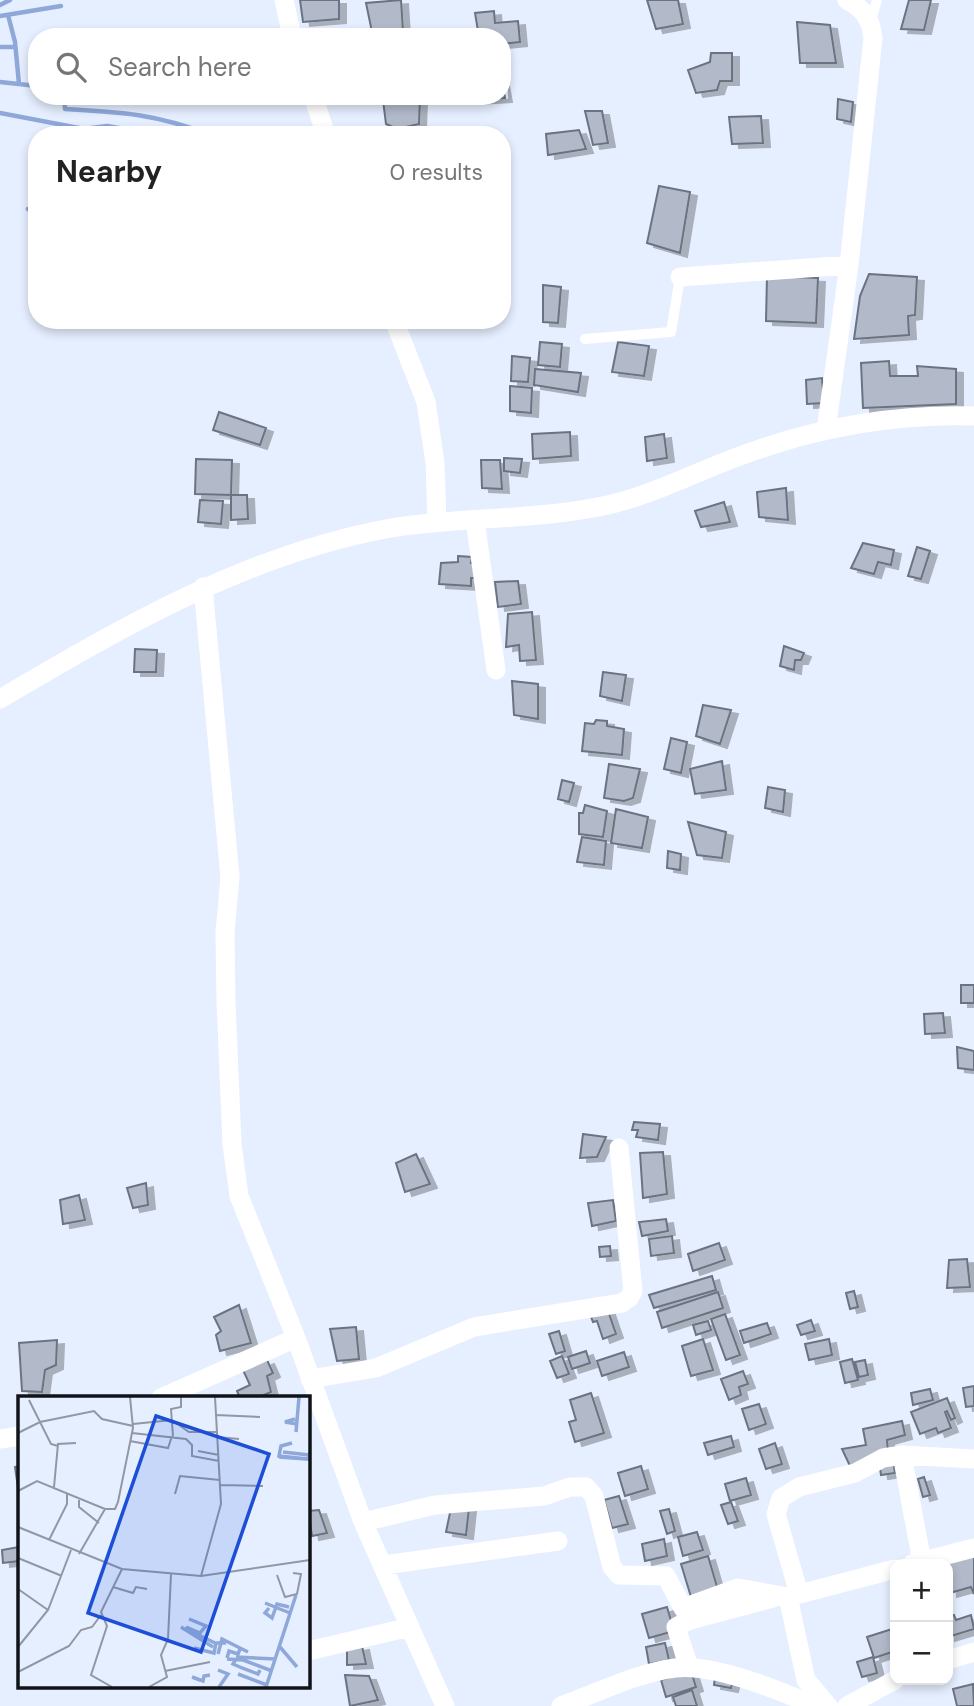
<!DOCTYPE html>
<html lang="en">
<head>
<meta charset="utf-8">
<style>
  :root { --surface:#fff; --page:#f2f2f2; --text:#222; --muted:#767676; --line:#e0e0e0 }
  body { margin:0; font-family:"DM Sans",sans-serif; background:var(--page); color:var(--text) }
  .controls { position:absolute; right:21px; bottom:21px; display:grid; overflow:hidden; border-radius:14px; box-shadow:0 4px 10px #0003 }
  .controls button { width:63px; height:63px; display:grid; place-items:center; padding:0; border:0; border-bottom:2px solid var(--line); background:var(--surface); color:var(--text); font:35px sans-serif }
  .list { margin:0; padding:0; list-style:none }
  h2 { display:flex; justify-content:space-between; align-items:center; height:91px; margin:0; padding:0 28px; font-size:30px }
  h2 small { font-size:23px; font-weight:400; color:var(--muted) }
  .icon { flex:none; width:38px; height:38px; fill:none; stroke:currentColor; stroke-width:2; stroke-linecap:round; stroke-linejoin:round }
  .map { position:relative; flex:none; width:974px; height:1706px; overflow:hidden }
  .search { position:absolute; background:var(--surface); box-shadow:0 4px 10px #0003; left:28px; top:28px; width:483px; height:77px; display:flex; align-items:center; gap:18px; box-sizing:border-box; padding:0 24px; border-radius:28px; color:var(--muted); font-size:26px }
  .panel { position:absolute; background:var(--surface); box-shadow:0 4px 10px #0003; left:28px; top:126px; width:483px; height:203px; border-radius:28px }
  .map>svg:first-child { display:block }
</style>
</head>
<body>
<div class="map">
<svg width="974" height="1706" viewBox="0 0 974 1706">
  <defs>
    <filter id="shadow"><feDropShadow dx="7" dy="4" stdDeviation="0" flood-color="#0004"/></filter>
  </defs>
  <rect width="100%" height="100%" fill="#e6efff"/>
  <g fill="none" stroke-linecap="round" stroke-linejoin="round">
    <path stroke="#8ea8d9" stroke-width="4.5" d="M0,5L10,0
      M8,15L15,42L19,84
      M0,16L61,6
      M0,47H15
      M0,82L37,86
      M64,96L65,109C121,112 157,114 210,135
      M0,113L84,129L107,126L159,135
      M37,206L28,209L37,214"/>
  </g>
  <path fill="#b2baca" stroke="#6b7381" stroke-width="2" filter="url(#shadow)" d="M300,0H339V19L303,22Z
    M401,0L403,31L373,37L366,3Z
    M647,0H678L683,24L656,29Z
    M909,0H931L924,30L901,29Z
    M494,11L495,23L518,21L520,42L502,44V37H479L475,13Z
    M797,22L830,25L836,63H800Z
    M711,53H732V81H720L717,90L696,93L688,70L710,62Z
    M502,82L505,98L471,100L470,96H502Z
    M394,96L420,98L419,124L397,129L386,124L383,100H395Z
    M838,99L853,102L851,122L837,119Z
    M585,111H602L608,143L593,145Z
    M761,116L763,143L732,144L729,117Z
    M579,130L586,149L548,155L546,134Z
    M659,186L690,192L680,253L647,243Z
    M869,274L917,277L915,315L908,316L909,335L854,339L860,296Z
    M767,276L818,278L816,323L766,321Z
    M543,285L561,287L558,323L543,322Z
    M540,342L562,344L560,367L538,365Z
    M618,342L649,346L644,376L612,372Z
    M512,356L530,358L528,382L511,381Z
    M889,361L890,376H918L917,366L956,369V404L863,408L861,363Z
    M535,369L581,373L578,392L534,385Z
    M822,378L824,403L807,404L806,380Z
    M510,386L532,388L531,413L510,411Z
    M219,412L266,428L260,445L213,430Z
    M570,432L571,456L533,459L532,434Z
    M664,434L667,458L647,461L645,437Z
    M504,458L522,459L520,473L504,471Z
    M196,459L232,460L231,495L195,494Z
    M481,460H500L502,489L482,488Z
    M786,488L788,520L759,517L757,492Z
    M231,495H247L248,519L231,520Z
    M200,500L223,501L221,524L198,522Z
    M724,502L730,522L701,527L695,511Z
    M863,543L894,550L891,565L878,562L874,574L851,568Z
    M917,547L930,551L921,579L908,576Z
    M458,556L472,557L471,563H478L477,578H471V586L439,584L441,563L458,562Z
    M518,581L521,604L498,607L495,582Z
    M532,612L536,660L520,661L519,645L506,647L508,614Z
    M784,646L804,653L801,660H795L794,670L780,666Z
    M135,649L157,650L156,672H134Z
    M603,672L626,675L622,701L600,696Z
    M512,681L538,684V719L514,715Z
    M703,705L731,710L720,744L696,736Z
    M596,720L607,721V726L624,729L622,755L582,751L585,723L594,724Z
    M671,738L687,742L681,773L664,769Z
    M722,761L726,790L695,794L690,769Z
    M609,764L640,769L633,798L624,801L604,798Z
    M562,780L574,783L569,802L558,799Z
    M768,787L785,790L783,812L765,808Z
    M585,805L607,811L603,837L579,834V813H583Z
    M616,809L648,817L642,848L611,843Z
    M688,822L726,832L722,858L697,855Z
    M582,837L606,841L604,865L577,862Z
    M668,851L681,854L680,870L667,868Z
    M961,985H974V1003H961Z
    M943,1013L945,1033L925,1034L924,1014Z
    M957,1047L974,1051V1070L958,1068Z
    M634,1122L660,1124L658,1140L636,1137L638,1130H632Z
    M583,1134L606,1137L597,1157L580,1158Z
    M663,1152L667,1194L643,1198L640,1153Z
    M416,1154L430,1184L405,1192L396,1163Z
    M146,1183L148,1205L133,1208L127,1188Z
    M79,1195L85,1220L63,1224L60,1200Z
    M613,1200L616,1221L592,1226L588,1203Z
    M666,1219L668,1231L642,1236L639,1222Z
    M672,1236L674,1253L651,1256L649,1239Z
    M719,1243L725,1260L693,1271L688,1254Z
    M610,1246L611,1256L600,1257L599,1247Z
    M967,1259L970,1287L947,1288L949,1260Z
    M712,1276L716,1290L654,1308L649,1295Z
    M854,1291L858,1307L850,1309L846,1293Z
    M718,1292L723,1308L662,1328L657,1312Z
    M239,1305L251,1343L220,1351L216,1335L221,1331L214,1317Z
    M607,1308L616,1334L603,1339L597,1321L593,1322L590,1314Z
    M725,1314L740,1355L726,1360L711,1319Z
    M811,1320L815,1331L801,1335L797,1325Z
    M708,1321L711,1330L696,1335L693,1325Z
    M767,1323L771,1334L744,1343L740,1331Z
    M356,1327L359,1359L337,1361L330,1329Z
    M559,1331L565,1351L556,1354L549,1334Z
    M703,1339L713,1370L691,1376L682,1346Z
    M829,1339L832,1355L809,1360L805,1344Z
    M57,1340L56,1365L45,1370L42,1392L22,1391L19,1343Z
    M586,1351L590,1363L572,1369L568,1357Z
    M624,1352L629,1367L602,1376L597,1361Z
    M562,1356L569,1374L557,1378L550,1361Z
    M852,1359L858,1380L845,1383L840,1362Z
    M267,1360L273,1373L267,1376L271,1392L257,1398H240L237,1391L250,1385L243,1370Z
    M865,1360L868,1375L859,1377L855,1362Z
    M743,1371L748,1384L739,1387L741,1395L729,1400L721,1379Z
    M974,1386V1406L966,1407L963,1388Z
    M930,1389L933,1400L913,1405L911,1393Z
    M591,1393L604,1433L575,1442L569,1422L576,1420L570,1400Z
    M947,1398L955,1418L951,1420L947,1411L945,1412L951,1428L938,1433L936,1428L920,1434L911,1412Z
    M759,1404L766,1424L749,1430L742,1409Z
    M902,1421L905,1435L887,1440L888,1452L850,1466L842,1449L866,1445L863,1429Z
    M731,1436L734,1447L708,1455L704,1443Z
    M775,1443L782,1464L766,1469L759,1449Z
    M893,1459L895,1473L881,1475L879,1461Z
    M19,1466V1495L15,1467Z
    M641,1466L648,1489L625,1496L618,1473Z
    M924,1477L930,1495L923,1497L918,1479Z
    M746,1478L751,1495L730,1501L725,1484Z
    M619,1496L628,1524L612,1528L604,1500Z
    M731,1502L738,1521L728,1524L721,1505Z
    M451,1508H469L466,1535L446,1532Z
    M669,1509L675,1531L667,1534L660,1511Z
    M319,1510L327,1533L312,1536L308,1511Z
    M697,1532L703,1550L683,1556L678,1537Z
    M664,1539L667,1556L645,1561L642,1544Z
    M19,1547V1561L3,1563L2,1550Z
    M974,1549V1594L971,1587L950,1593L948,1564Z
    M708,1556L718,1590L691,1597L681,1564Z
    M667,1607L674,1631L649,1638L642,1614Z
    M954,1615L956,1620L971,1615L974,1629L948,1637V1617Z
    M895,1628V1651L874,1658L867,1637Z
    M665,1643L669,1660L649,1664L646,1647Z
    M362,1646L366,1664L347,1665V1649Z
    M873,1657L877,1673L862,1677L857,1662Z
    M691,1671L696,1687L666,1697L661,1680Z
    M345,1675L369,1676L378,1700L350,1706Z
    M715,1677L733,1680L731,1688L714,1685Z
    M973,1684L974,1706H957L953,1689Z
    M692,1690L697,1706H676L673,1697Z"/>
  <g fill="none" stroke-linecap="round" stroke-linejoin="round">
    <path stroke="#fff" stroke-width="10" d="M871,21L877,0
      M225,98L230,96
      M585,339L671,332L680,277"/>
    <path stroke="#fff" stroke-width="19" d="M284,0L292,37
      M313,96L326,135
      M680,277L849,265
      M394,320L426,402L435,462L437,522
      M826,430L849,265L873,38C871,19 864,9 847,0
      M475,520L496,670
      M203,587L230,877L225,933L226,1001L232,1144L239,1196L296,1338L363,1522L445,1706
      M0,699C124,626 247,554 391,528C464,516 539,521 612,504C660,492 704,468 751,452C824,426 897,414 974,416
      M310,1379L376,1368L474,1327L622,1303L629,1298L633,1291L619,1148
      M161,1398L296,1338
      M0,1439L19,1436
      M902,1455L922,1562
      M363,1522L435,1505L544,1496L570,1487H586L594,1496L612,1567L619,1575L666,1576L683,1608L738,1588L788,1597L895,1569
      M912,1564L974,1548
      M384,1565L558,1541
      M799,1594L776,1514L781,1498L799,1487L855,1473L883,1458L902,1455L974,1459
      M788,1597L806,1680L828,1706
      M308,1651L410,1627
      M948,1660L974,1652
      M689,1667L676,1627L690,1620L773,1598
      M561,1706C597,1693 637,1673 675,1668C714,1663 780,1691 816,1706
      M847,1706L895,1680"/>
  </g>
  <g transform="translate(18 1396)">
    <rect width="292" height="292" fill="#e6efff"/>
    <path fill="none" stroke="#8ea8d9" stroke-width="3.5" d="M277,23L267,26L279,28M278,36L281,1M274,47L263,50L261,60L290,63L292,56M265,56L291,59M261,61L288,63M257,211L247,207L272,217M251,212L247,217L254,222L259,208L271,211M163,231L195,251M168,231L182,237L188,230L171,223M167,232L197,247M262,251L279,271M176,252L196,257L198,247H208M200,258L204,243L230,256M218,261L258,263M209,262L211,255L220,258L222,253M209,263L225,264L254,275M218,263L215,268L224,272L240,278L242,274M200,274L210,278L201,291M220,278L249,289M182,284L174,281L185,285L186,280L192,279M248,291L278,199"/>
    <path fill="none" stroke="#9197a3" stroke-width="2" d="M11,4L33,48L40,50M198,19L242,21M115,28L154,24L171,36H199M0,37L22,26L76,15L84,23L115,30M114,37L168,43L174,49V60L201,65M155,40L153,13L163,11V1M199,41L221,43M112,45L150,52L154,40M180,55L201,59M202,89L245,90M36,91L40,48L58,47M0,95L19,85L87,113M157,98L162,80L202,84M61,102V111L81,127M0,131L104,173L183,180L292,164M31,144L49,108V97M61,158L87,113H97L100,106L115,32L112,1M0,162L44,180M259,179L267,201L279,198L283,178L275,177M183,180L203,108L197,1M95,191L115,197L118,191L129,193M0,193L30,214M0,251L30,214L53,154M147,275L192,266M0,276L51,250L63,234L74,231L83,219M94,291L73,279L89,230L83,216L104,173M131,291L149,281L143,259L150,243L153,178"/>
    <path fill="#1d4ed8" fill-opacity="0.15" stroke="#1d4ed8" stroke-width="3.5" d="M138,20L251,58L183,256L70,217Z"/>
    <rect width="292" height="292" fill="none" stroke="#111319" stroke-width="3.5"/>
  </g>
</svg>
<div class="controls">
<button>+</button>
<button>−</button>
</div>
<div class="search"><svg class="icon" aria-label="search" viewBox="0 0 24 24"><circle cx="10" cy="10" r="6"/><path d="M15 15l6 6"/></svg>Search here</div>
<section class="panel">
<h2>Nearby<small>0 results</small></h2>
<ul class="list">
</ul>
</section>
</div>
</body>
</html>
